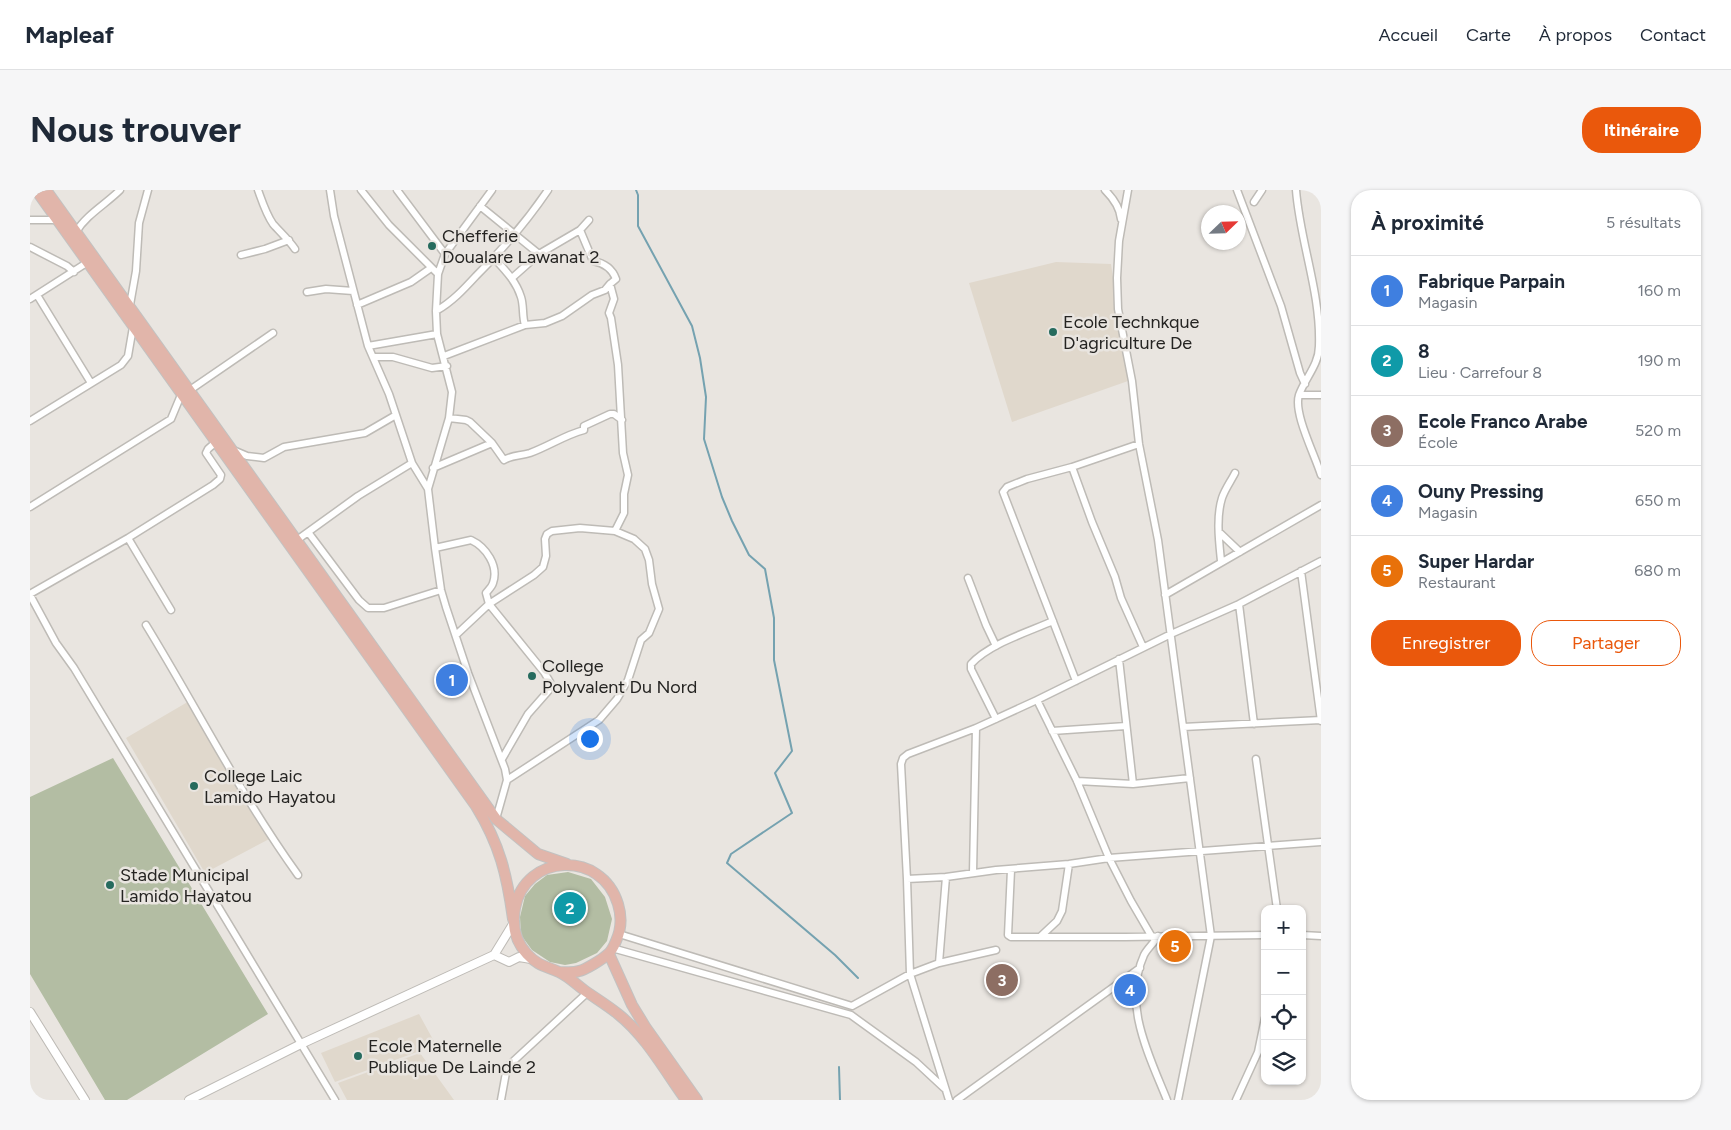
<!DOCTYPE html>
<html lang="fr">
<head>
<meta charset="utf-8">
<style>
  :root { --surface:#fff; --page:#f6f6f7; --text:#1f2937; --muted:#747a83; --line:#e0e1e3; --accent:#ea580c }
  body { margin:0; font-family:Figtree,sans-serif; background:var(--page); color:var(--text) }
  .controls { position:absolute; right:15px; bottom:15px; display:grid; overflow:hidden; border-radius:10px; box-shadow:0 1px 4px #0004 }
  .controls button { width:45px; height:45px; display:grid; place-items:center; padding:0; border:0; border-bottom:1px solid var(--line); background:var(--surface); color:var(--text); font:25px sans-serif }
  .compass { position:absolute; left:1171px; top:15px; width:45px; height:45px; border-radius:50%; background:var(--surface); box-shadow:0 1px 4px #0004; rotate:67deg }
  .you { position:absolute; left:559px; top:548px; width:18px; height:18px; margin:-12px; border:4px solid #fff; border-radius:50%; background:#1a73e8; box-shadow:0 0 0 8px #1a73e833 }
  .badge { display:grid; place-items:center; width:32px; height:32px; border-radius:50%; background:var(--accent); color:#fff; font-size:16px; font-weight:700 }
  .pin { position:absolute; translate:-50% -50%; border:2px solid #fff; box-shadow:0 1px 5px #0006 }
  .list { margin:0; padding:0; list-style:none }
  h2 { display:flex; justify-content:space-between; align-items:center; height:65px; margin:0; padding:0 20px; font-size:21px }
  h2 small { font-size:16px; font-weight:400; color:var(--muted) }
  .list li { display:grid; grid-template-columns:32px 1fr auto; gap:15px; align-items:center; box-sizing:border-box; height:70px; padding:0 20px; border-top:1px solid var(--line) }
  .list b { display:block; font-size:19px; white-space:nowrap }
  .list p { margin:0; font-size:16px; white-space:nowrap; color:var(--muted) }
  .list em { font-size:16px; font-style:normal; color:var(--muted) }
  .actions { display:flex; gap:10px; padding:15px 20px }
  .actions a { flex:1; padding:11px 0; border:1px solid var(--accent); border-radius:20px; text-align:center; font-size:18px; color:var(--accent) }
  .actions .main { background:var(--accent); color:#fff }
  .icon { flex:none; width:28px; height:28px; fill:none; stroke:currentColor; stroke-width:2; stroke-linecap:round; stroke-linejoin:round }
  .map { position:relative; flex:none; width:1291px; height:910px; overflow:hidden; border-radius:20px }
  header { display:flex; align-items:center; gap:30px; box-sizing:border-box; height:70px; padding:0 25px; background:var(--surface); border-bottom:1px solid var(--line) }
  header strong { font-size:24px }
  nav { display:flex; gap:28px; margin-inline-start:auto; font-size:18px }
  .intro { display:flex; align-items:center; justify-content:space-between; box-sizing:border-box; height:120px; padding:0 30px }
  h1 { margin:0; font-size:35px }
  .button { padding:12px 22px; border-radius:20px; background:var(--accent); color:#fff; font-size:18px; font-weight:700 }
  main { display:flex; gap:30px; padding:0 30px }
  aside { flex:1; background:var(--surface); border-radius:20px; box-shadow:0 1px 4px #0004 }
  .map>svg:first-child { display:block }
</style>
</head>
<body>
<header>
<strong>Mapleaf</strong>
<nav><a>Accueil</a><a>Carte</a><a>À propos</a><a>Contact</a></nav>
</header>
<div class="intro"><h1>Nous trouver</h1><a class="button">Itinéraire</a></div>
<main>
<div class="map">
<svg width="1291" height="910" viewBox="0 0 1291 910">
  <rect width="100%" height="100%" fill="#e9e5e0"/>
  <path fill="#e0d8cc" d="M1026,72L1081,74L1098,191L982,232L939,93Z
    M161,510L243,647L175,683L96,548Z
    M389,824L406,855L305,892L291,863Z
    M390,863L424,910H317L308,893Z"/>
  <path fill="#b3bda3" d="M83,568L238,824L97,910H75L0,784V607Z
    M538,682L561,689L575,707L582,729L577,751L567,763L546,773L535,775L520,772L502,760L491,745L490,727L495,706L505,694L517,685Z"/>
  <g fill="none" stroke-linecap="round" stroke-linejoin="round">
    <path stroke="#75a2b0" stroke-width="2" d="M606,0L608,5V36L662,136L670,168L676,207L674,249L692,307L702,331L719,365L735,379L744,428V470L762,561L745,583L762,623L701,664L697,673L805,765L828,788
      M809,877L810,910"/>
    <defs>
      <path id="minor" d="M228,0C232,11 236,24 243,34C251,43 259,50 265,59
        M300,0L304,26L338,156L359,204L382,273L398,299L405,358L411,400L416,417L438,483L475,579L477,590L466,629
        M331,0L359,35L408,84
        M367,0L415,64
        M1075,0C1083,8 1090,18 1091,29
        M1098,0L1089,51L1087,88L1088,119L1102,191L1109,254L1128,350L1181,746L1148,910
        M1207,0L1251,116L1270,183L1275,194
        M1266,0C1270,52 1291,103 1289,156C1289,175 1275,188 1269,205C1263,223 1285,265 1291,285
        M1224,12L1232,0
        M450,16L509,64
        M0,30H27
        M550,40L563,71C574,73 582,78 586,89L580,94L584,109L579,123L581,128L588,175L593,263L598,285L594,304V323L585,341
        M46,42C56,25 76,14 90,0
        M0,57L37,76L44,82
        M211,65L235,59L259,50
        M464,68C475,80 486,91 491,107C494,116 492,126 495,135
        M482,88L509,64L550,40L559,30
        M277,102L296,99L323,101
        M7,105L61,193
        M0,109L58,72
        M100,115L106,81L109,33L118,0
        M327,115L381,92L401,78
        M406,121C422,112 434,99 446,86C473,59 497,31 518,0
        M338,156L407,144
        M414,166L495,135L515,133L532,126L562,105L575,100L580,94
        M343,167H363L402,178L417,176
        M160,200L243,143
        M1269,205H1291
        M419,228L436,230L440,232L462,253L474,270C482,265 491,266 500,263C519,256 535,245 554,240V236L580,224H584L592,230
        M0,231L91,175L98,166L103,137
        M203,260L217,266L234,268L254,257L335,243L366,225
        M1042,277L1062,332L1085,387L1091,408L1113,457
        M403,278L462,253
        M398,299L419,228L422,202L407,144L406,121L408,84L415,64L462,0
        M0,317L141,229L151,205
        M278,342L329,410L338,418H354L411,400
        M1189,342L1210,362
        M98,348L141,420
        M267,350L328,306L382,273
        M405,358L441,350C456,357 469,376 463,393C462,397 458,400 456,403L459,414L514,482L520,492V499L498,524L472,569
        M1191,371C1189,351 1186,327 1192,308C1195,299 1201,291 1205,283
        M1271,381L1291,531
        M938,388L956,435L966,456
        M0,404L98,348L183,295L190,289L191,285L176,263L178,259L186,252
        M0,405L26,453L44,478L305,910
        M1135,405L1291,315
        M1209,414L1224,534
        M116,435C167,518 211,606 268,685
        M426,445L459,414L504,385L513,377L516,366L515,349L517,344L522,341L550,338L585,341L604,349L615,359L619,370L622,394L629,419L619,443L611,450L598,490L587,509L569,530L477,590
        M1089,469L1103,594
        M1046,491L973,302L977,297L997,289L1042,277L1109,254
        M1007,510L1047,591L1079,668L1101,711L1122,747
        M966,529L941,479V474C959,454 998,442 1023,431
        M1153,537L1291,530
        M1022,541L1096,536
        M1226,569L1247,719
        M1047,591L1103,594L1160,588
        M981,680L978,745L981,747H1095L1235,745
        M943,683L946,538
        M877,689L916,687
        M589,744L822,816L880,784L909,773L966,760
        M1272,745L1291,746
        M1011,746L1027,731L1032,721L1039,674
        M1128,746C1124,753 1117,759 1114,765C1092,814 1119,865 1137,910
        M582,758L821,825L886,872L914,898
        M909,773L916,687L966,680L1039,674L1079,668L1291,652
        M471,910L477,877L558,802
        M919,910L880,784L877,689L871,574L873,568L878,564L946,538L1007,510L1141,444L1209,414L1291,371
        M927,910L1110,778
        M1206,910L1228,862L1235,828"/>
      <path id="tertiary" d="M464,765L479,772L489,767L501,769
        M0,822L55,910
        M159,910L271,854L464,765L483,734"/>
      <path id="primary" d="M6,0L446,616C470,655 477,685 483,729
        M16,0L466,629L508,664L537,674
        M579,764L602,815L616,838L667,910
        M530,782C536,782 543,783 549,781C555,780 573,769 578,764C582,761 584,756 586,751C591,740 592,727 588,714C572,660 495,663 485,718C482,735 485,751 497,764C508,776 516,776 529,782C538,786 546,794 554,800C565,808 577,815 588,824C616,846 635,881 656,910"/>
    </defs>
    <use href="#minor" stroke="#bebbb6" stroke-width="9"/>
    <use href="#tertiary" stroke="#bebbb6" stroke-width="10"/>
    <use href="#primary" stroke="#c2c2c1" stroke-width="12"/>
    <use href="#minor" stroke="#fff" stroke-width="6"/>
    <use href="#tertiary" stroke="#fff" stroke-width="8"/>
    <use href="#primary" stroke="#e1b5aa" stroke-width="10"/>
  </g>
  <g fill="#266b5e" stroke="#e9e5e0" stroke-width="2">
    <circle cx="402" cy="56" r="5"/>
    <circle cx="1023" cy="142" r="5"/>
    <circle cx="502" cy="486" r="5"/>
    <circle cx="164" cy="596" r="5"/>
    <circle cx="80" cy="695" r="5"/>
    <circle cx="328" cy="866" r="5"/>
  </g>
  <g text-anchor="middle" stroke-width="5" stroke-linejoin="round" paint-order="stroke">
    <g font-size="18" fill="#252422" stroke="#e9e5e0" text-anchor="start">
      <text x="412" y="52">Chefferie<tspan x="412" dy="21">Doualare Lawanat 2</tspan></text>
      <text x="1033" y="138">Ecole Technkque<tspan x="1033" dy="21">D'agriculture De</tspan></text>
      <text x="512" y="482">College<tspan x="512" dy="21">Polyvalent Du Nord</tspan></text>
      <text x="174" y="592">College Laic<tspan x="174" dy="21">Lamido Hayatou</tspan></text>
      <text x="90" y="691">Stade Municipal<tspan x="90" dy="21">Lamido Hayatou</tspan></text>
      <text x="338" y="862">Ecole Maternelle<tspan x="338" dy="21">Publique De Lainde 2</tspan></text>
    </g>
  </g>
</svg>
<div class="controls">
<button>+</button>
<button>−</button>
<button><svg class="icon" aria-label="locate" viewBox="0 0 24 24"><circle cx="12" cy="12" r="6"/><path d="M12 2v4M12 18v4M2 12h4M18 12h4"/></svg></button>
<button><svg class="icon" aria-label="layers" viewBox="0 0 24 24"><path d="M12 4l9 5-9 5-9-5zM3 14l9 5 9-5"/></svg></button>
</div>
<svg class="compass" viewBox="-18 -18 36 36"><path d="M0-13l5 13h-10z" fill="#e53935"/><path d="M0 13l5-13h-10z" fill="#747a83"/></svg>
<div class="you"></div>
<div class="pin badge" style="left:422px;top:490px;background:#3f7fe0">1</div>
<div class="pin badge" style="left:540px;top:718px;background:#0f9aa8">2</div>
<div class="pin badge" style="left:972px;top:790px;background:#8d6e63">3</div>
<div class="pin badge" style="left:1100px;top:800px;background:#3f7fe0">4</div>
<div class="pin badge" style="left:1145px;top:756px;background:#e8710a">5</div>
</div>
<aside>
<h2>À proximité<small>5 résultats</small></h2>
<ul class="list">
<li><span class="badge" style="background:#3f7fe0">1</span><div><b>Fabrique Parpain</b><p>Magasin</p></div><em>160 m</em></li>
<li><span class="badge" style="background:#0f9aa8">2</span><div><b>8</b><p>Lieu · Carrefour 8</p></div><em>190 m</em></li>
<li><span class="badge" style="background:#8d6e63">3</span><div><b>Ecole Franco Arabe</b><p>École</p></div><em>520 m</em></li>
<li><span class="badge" style="background:#3f7fe0">4</span><div><b>Ouny Pressing</b><p>Magasin</p></div><em>650 m</em></li>
<li><span class="badge" style="background:#e8710a">5</span><div><b>Super Hardar</b><p>Restaurant</p></div><em>680 m</em></li>
</ul>
<div class="actions"><a class="main">Enregistrer</a><a>Partager</a></div>
</aside>
</main>
</body>
</html>
